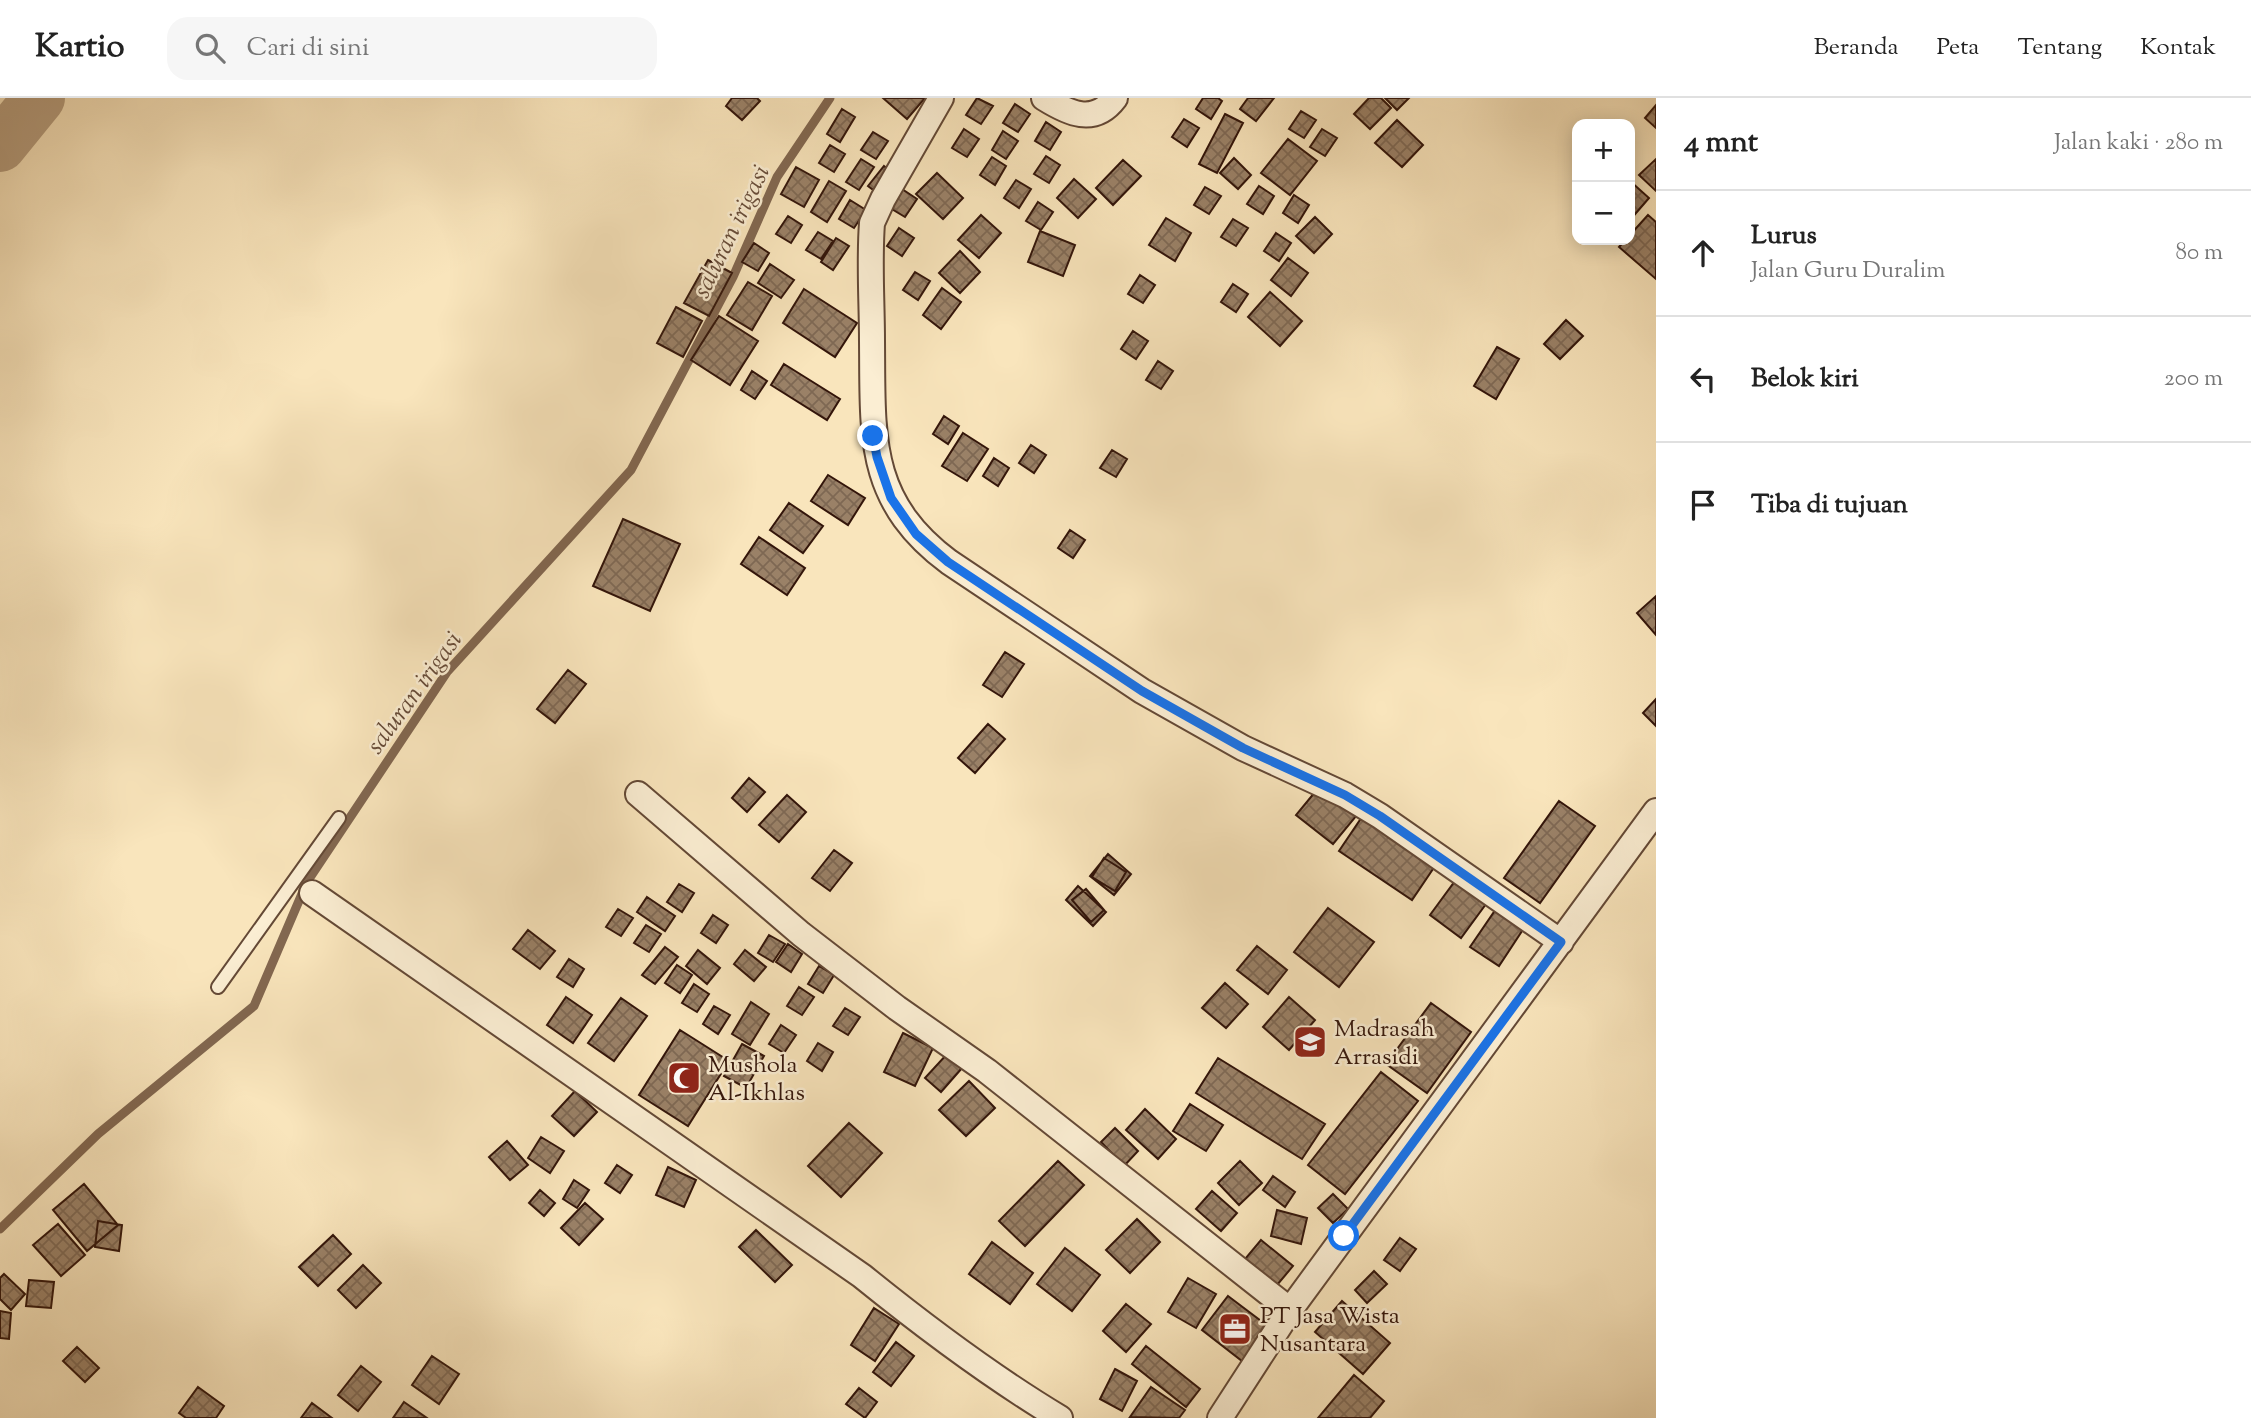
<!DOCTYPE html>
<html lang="id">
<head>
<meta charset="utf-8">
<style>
  :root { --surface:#fff; --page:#f6f6f6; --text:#222; --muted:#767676; --line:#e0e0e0 }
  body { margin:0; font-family:"Sorts Mill Goudy",serif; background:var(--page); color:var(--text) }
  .controls { position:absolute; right:21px; top:21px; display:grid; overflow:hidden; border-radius:14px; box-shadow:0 4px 18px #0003 }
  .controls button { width:63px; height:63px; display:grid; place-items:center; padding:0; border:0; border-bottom:2px solid var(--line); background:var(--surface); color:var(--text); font:35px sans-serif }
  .stop { position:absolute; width:21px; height:21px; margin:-16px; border:5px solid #1a73e8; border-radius:50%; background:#fff }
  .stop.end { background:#1a73e8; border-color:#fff; box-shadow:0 2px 7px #0008 }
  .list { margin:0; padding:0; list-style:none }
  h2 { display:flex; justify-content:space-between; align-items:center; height:91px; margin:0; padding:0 28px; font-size:30px }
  h2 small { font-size:23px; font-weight:400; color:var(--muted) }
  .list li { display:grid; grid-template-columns:46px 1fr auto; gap:21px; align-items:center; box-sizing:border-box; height:126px; padding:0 28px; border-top:2px solid var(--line) }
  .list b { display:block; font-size:26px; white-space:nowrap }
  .list p { margin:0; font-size:23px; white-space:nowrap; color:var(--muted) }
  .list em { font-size:23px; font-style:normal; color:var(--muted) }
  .icon { flex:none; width:38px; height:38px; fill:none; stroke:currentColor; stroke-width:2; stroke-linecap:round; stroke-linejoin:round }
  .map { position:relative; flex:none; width:1656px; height:1320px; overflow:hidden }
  header { display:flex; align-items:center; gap:42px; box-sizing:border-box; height:98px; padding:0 35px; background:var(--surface); border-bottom:2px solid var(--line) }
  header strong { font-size:33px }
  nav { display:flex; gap:38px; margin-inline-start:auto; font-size:24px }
  .search { width:490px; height:63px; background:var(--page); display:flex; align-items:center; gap:18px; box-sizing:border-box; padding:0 24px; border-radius:21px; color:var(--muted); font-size:26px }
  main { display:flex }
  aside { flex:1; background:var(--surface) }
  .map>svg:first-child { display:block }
</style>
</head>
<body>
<header>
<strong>Kartio</strong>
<div class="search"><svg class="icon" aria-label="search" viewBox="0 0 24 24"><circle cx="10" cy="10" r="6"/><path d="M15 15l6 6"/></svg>Cari di sini</div>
<nav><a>Beranda</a><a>Peta</a><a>Tentang</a><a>Kontak</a></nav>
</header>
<main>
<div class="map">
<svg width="1656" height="1320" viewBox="0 0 1656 1320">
  <defs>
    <pattern id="building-cross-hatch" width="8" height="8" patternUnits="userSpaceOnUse" patternTransform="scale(1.75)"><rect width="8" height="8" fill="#9a8167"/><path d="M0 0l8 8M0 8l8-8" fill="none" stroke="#7e6853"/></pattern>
  </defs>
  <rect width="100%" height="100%" fill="#f9e5bc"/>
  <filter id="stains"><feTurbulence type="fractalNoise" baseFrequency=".00286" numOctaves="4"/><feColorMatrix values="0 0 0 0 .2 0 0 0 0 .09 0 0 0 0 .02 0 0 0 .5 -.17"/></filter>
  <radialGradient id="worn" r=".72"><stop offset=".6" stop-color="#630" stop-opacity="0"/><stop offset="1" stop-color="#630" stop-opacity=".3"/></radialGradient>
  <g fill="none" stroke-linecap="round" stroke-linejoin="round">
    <path stroke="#826750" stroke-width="9" d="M0,1131L98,1036L254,908L307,784L447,574L631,372L733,179L777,79L830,0"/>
    <path stroke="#b69e7f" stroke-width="52" d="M0,48L39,0"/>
  </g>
  <path fill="url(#building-cross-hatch)" stroke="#33150a" stroke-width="2" d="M732,0H757L760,3L742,22L726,8Z
    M883,0H925L907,21Z
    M977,0L993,8L981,26L966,17Z
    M1203,0H1218L1222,3L1211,21L1196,11Z
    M1248,0H1274L1256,23L1240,11Z
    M1369,0H1381L1391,10L1370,31L1354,16Z
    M1385,0H1409L1397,12Z
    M1015,6L1030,16L1018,34L1003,25Z
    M1656,7V30L1645,20Z
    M842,11L855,19L840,44L827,36Z
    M1301,13L1316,22L1304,40L1289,31Z
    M1225,16L1243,25L1217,75L1199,66Z
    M1184,21L1199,30L1187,49L1172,39Z
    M1397,22L1423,47L1402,69L1375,45Z
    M1046,24L1061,34L1050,52L1035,43Z
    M964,31L979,41L967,59L952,50Z
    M1322,31L1337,40L1325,58L1310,49Z
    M1003,33L1018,43L1006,61L992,52Z
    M873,34L888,43L876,61L861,52Z
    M1288,41L1317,63L1290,97L1261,75Z
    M830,47L845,56L834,74L819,65Z
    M1046,58L1060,67L1049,85L1034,76Z
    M992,59L1006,68L995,87L980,77Z
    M1234,60L1251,77L1238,91L1220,75Z
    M861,61L874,69L859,92L846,84Z
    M1656,61V93L1639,77Z
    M1123,62L1141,78L1113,107L1096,90Z
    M884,68L895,77L880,97L868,88Z
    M796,69L819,82L804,109L781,96Z
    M937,75L963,100L943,121L916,96Z
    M1074,81L1096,101L1078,120L1057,100Z
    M1016,82L1031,91L1019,110L1004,100Z
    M829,83L846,93L827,124L811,114Z
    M1630,83L1649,100L1630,122Z
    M1259,88L1274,98L1263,116L1247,106Z
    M1205,89L1221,98L1209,116L1194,107Z
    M902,91L917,101L905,119L890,110Z
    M1294,97L1309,107L1298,125L1283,115Z
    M850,102L866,112L854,130L839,121Z
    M1038,104L1053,114L1041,132L1026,123Z
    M981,117L1001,135L979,160L958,142Z
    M1648,117L1656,124V181L1619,149L1625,142H1630V137Z
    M788,118L802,127L791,145L776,136Z
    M1315,119L1332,136L1314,155L1296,138Z
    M1166,120L1191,135L1175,163L1149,147Z
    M1233,121L1248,130L1236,148L1221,139Z
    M899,130L914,140L902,158L887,148Z
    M1040,133L1075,147L1063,178L1028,164Z
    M818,134L833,143L821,161L806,152Z
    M1276,135L1291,145L1279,163L1264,153Z
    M836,140L849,148L833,172L821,164Z
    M754,145L769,155L758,173L742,164Z
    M960,153L980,174L960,195L939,175Z
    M1288,160L1308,175L1291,198L1271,182Z
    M708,162L732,175L709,218L684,205Z
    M770,166L794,182L781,200L758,185Z
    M915,174L930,183L918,202L903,192Z
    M1140,177L1155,187L1143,205L1128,196Z
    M748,184L772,198L752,232L727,217Z
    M1233,186L1248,196L1236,214L1221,204Z
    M942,190L961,204L941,231L923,217Z
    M804,191L857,225L835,259L783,225Z
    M1270,194L1302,223L1280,248L1248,219Z
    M676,209L702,223L683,259L657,245Z
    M719,218L758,243L730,287L691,262Z
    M1566,222L1583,238L1560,261L1544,246Z
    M1133,233L1148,243L1136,261L1121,251Z
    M1497,249L1519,261L1496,301L1474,288Z
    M1158,263L1173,273L1161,291L1146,282Z
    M784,266L840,301L827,322L771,287Z
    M752,273L767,283L755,301L741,292Z
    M944,318L959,328L948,346L933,336Z
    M963,335L988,351L967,383L942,368Z
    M1031,347L1046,357L1034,375L1019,365Z
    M1112,352L1127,361L1116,379L1100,370Z
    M994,360L1009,370L998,388L983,378Z
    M828,377L865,400L848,427L811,403Z
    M789,405L823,428L803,455L770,432Z
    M623,421L680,446L650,513L593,488Z
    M1070,432L1085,442L1073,460L1058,450Z
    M759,439L805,470L787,497L741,466Z
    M1656,498V537L1637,515Z
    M1005,554L1024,566L1002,599L983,587Z
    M568,572L586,586L555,625L537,611Z
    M1656,601V628L1643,615Z
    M988,626L1005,641L975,675L958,660Z
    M749,680L765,694L747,714L732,700Z
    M1320,688L1357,717L1333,746L1296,717Z
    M787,697L806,714L779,744L759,727Z
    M1559,703L1595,728L1540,805L1504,780Z
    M1362,719L1435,768L1412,802L1339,753Z
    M834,752L852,765L830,793L812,780Z
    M1108,756L1131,776L1114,797L1090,778Z
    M1104,760L1126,774L1115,793L1092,779Z
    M1455,783L1486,806L1461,840L1430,817Z
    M679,786L694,795L682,814L667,804Z
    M1078,788L1106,814L1093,828L1066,802Z
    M1086,791L1104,812L1091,824L1072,802Z
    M647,799L675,818L665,833L637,814Z
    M1328,810L1374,844L1339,889L1294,854Z
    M618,811L633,820L621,838L606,829Z
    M1496,811L1524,830L1499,868L1470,849Z
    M713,817L728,827L716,845L701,835Z
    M646,827L661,836L649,854L634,845Z
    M528,832L555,853L540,871L513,851Z
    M769,837L785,846L773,864L758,855Z
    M788,846L802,856L791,874L776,864Z
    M1257,848L1287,872L1268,896L1237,872Z
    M665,849L678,859L655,886L642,877Z
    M698,852L720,870L707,886L686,868Z
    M745,852L766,869L754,883L734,866Z
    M569,861L584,871L573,889L557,879Z
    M677,867L692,877L680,895L665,885Z
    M819,868L834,877L823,895L808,886Z
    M1225,885L1248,906L1226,930L1202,910Z
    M694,886L709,896L697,914L682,905Z
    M799,889L814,899L802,917L787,908Z
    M566,899L592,917L573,945L547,927Z
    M1289,899L1315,922L1289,952L1263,929Z
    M621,900L647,918L614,963L588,945Z
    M751,904L769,916L750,947L732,936Z
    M1431,905L1471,934L1427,995L1386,966Z
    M714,908L730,917L718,936L703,926Z
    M845,910L860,919L848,937L833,928Z
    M781,927L796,937L784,955L769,946Z
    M680,932L729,963L688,1028L639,997Z
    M903,935L933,950L915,988L884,974Z
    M818,945L833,954L822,973L807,963Z
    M742,946L764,958L746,990L724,978Z
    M946,957L962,970L941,994L925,980Z
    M1218,960L1325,1026L1302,1061L1196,995Z
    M1381,974L1418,1003L1345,1096L1308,1067Z
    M969,983L995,1010L966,1038L939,1012Z
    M575,993L597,1014L574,1038L552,1018Z
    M1190,1006L1223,1027L1206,1053L1173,1033Z
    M1145,1011L1176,1041L1158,1061L1126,1032Z
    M849,1025L882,1055L841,1099L808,1068Z
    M1115,1030L1138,1053L1124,1068L1101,1044Z
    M541,1039L564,1053L550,1075L528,1060Z
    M507,1043L528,1067L510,1082L489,1059Z
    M1058,1063L1084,1087L1025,1148L999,1123Z
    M1240,1063L1262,1085L1239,1107L1218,1085Z
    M617,1067L632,1077L620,1095L605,1085Z
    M668,1069L696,1082L684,1109L656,1097Z
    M1273,1078L1295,1094L1285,1109L1263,1092Z
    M574,1082L589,1092L577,1110L563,1101Z
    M84,1086L118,1127L87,1153L53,1112Z
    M540,1092L555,1105L544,1118L529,1105Z
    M1212,1093L1237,1115L1221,1133L1196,1111Z
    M1333,1096L1348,1111L1333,1125L1318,1110Z
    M585,1105L603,1121L579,1147L561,1130Z
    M1277,1112L1307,1120L1301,1146L1271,1138Z
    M1137,1121L1160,1144L1130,1175L1106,1152Z
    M98,1123L122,1127L119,1153L95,1149Z
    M58,1126L85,1157L61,1178L33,1147Z
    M756,1132L792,1167L775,1184L739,1149Z
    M333,1137L351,1156L318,1188L299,1169Z
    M1400,1140L1416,1151L1400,1173L1384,1162Z
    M1261,1142L1293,1168L1277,1187L1245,1161Z
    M992,1144L1033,1175L1010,1206L969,1176Z
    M1065,1150L1100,1177L1072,1213L1037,1186Z
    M363,1167L381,1185L356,1210L338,1192Z
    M1374,1173L1387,1186L1367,1205L1355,1192Z
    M4,1176L25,1196L11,1212L0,1201V1180Z
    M1188,1180L1216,1196L1196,1230L1168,1214Z
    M29,1182L54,1184L51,1210L26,1208Z
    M1228,1198L1269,1229L1242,1263L1202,1232Z
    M1342,1203L1390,1245L1363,1276L1315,1234Z
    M1126,1206L1151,1226L1126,1254L1103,1233Z
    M874,1210L899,1226L875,1263L851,1247Z
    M0,1213L11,1215L9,1241L0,1240Z
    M896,1244L914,1258L891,1288L873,1274Z
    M1146,1248L1200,1291L1186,1309L1132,1266Z
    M77,1249L99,1270L85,1284L63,1263Z
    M432,1258L459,1276L439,1306L412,1287Z
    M361,1268L381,1284L358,1313L338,1297Z
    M1115,1271L1137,1283L1122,1313L1100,1301Z
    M1354,1277L1384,1303L1370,1320H1318Z
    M198,1289L224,1308L216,1320H186L179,1315Z
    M1151,1289L1185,1312L1179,1320L1130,1319Z
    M859,1290L877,1304L865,1320L846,1306Z
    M404,1304L427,1320H393Z
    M312,1305L332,1320H301Z"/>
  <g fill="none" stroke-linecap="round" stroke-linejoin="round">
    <defs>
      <path id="lane" d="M218,889L339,720"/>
      <path id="street" d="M941,0L883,101L872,125C869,164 872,204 872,243C873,337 866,402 949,464L1142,593L1243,650L1345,697L1380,718L1561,844
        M1044,0C1068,15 1094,28 1115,0
        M638,696L801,836L897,910L987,973L1290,1212
        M312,795L862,1178C925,1229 990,1278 1060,1320
        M1220,1320L1290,1212L1656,713"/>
    </defs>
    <use href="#lane" stroke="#644936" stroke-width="16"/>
    <use href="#street" stroke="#644936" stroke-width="28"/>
    <use href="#lane" stroke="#fbeed3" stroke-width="12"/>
    <use href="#street" stroke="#fbeed3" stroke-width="24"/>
  </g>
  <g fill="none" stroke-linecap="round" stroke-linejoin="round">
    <path stroke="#1a73e8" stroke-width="9" d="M873,338L877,359L891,400L916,436L948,464L1142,593L1243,650L1345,697L1380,718L1561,844L1344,1138"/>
  </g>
  <defs>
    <symbol id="school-square" viewBox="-11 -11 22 22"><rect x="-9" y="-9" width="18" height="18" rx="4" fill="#8f2418" stroke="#fbeed3"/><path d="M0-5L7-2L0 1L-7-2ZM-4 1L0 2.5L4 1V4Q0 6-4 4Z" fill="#fff"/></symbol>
    <symbol id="mosque-square" viewBox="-11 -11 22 22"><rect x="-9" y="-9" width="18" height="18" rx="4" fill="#8f2418" stroke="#fbeed3"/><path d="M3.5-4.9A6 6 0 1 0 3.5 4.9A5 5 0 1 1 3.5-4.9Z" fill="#fff"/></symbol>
    <symbol id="office-square" viewBox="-11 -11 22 22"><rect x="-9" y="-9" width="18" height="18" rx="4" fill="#8f2418" stroke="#fbeed3"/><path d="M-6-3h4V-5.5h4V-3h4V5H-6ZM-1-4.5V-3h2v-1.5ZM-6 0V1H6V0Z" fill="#fff"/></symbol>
  </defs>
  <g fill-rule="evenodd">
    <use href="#school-square" x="1291" y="925" width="38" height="38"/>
    <use href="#mosque-square" x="665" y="961" width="38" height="38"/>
    <use href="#office-square" x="1216" y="1212" width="38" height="38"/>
  </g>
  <g text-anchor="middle" stroke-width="5" stroke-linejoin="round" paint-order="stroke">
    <g font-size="24" fill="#33150a" stroke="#fbeed3" text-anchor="start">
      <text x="1334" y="938">Madrasah<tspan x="1334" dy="28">Arrasidi</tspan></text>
      <text x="708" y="974">Mushola<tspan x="708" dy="28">Al-Ikhlas</tspan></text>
      <text x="1260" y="1225">PT Jasa Wista<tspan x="1260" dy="28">Nusantara</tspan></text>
    </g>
    <g font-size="26" font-style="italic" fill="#674c39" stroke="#fbeed3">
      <text transform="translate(730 133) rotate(-64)" y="9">saluran irigasi</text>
      <text transform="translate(413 594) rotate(-54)" y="9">saluran irigasi</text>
    </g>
  </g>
  <rect width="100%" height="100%" filter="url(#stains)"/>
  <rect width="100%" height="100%" fill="url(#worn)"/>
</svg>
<div class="controls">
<button>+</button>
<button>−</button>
</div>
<div class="stop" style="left:1344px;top:1138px"></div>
<div class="stop end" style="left:873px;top:338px"></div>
</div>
<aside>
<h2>4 mnt<small>Jalan kaki · 280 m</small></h2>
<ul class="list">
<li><svg class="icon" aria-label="ahead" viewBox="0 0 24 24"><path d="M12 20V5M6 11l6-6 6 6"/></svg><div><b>Lurus</b><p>Jalan Guru Duralim</p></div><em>80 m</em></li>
<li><svg class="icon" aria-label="left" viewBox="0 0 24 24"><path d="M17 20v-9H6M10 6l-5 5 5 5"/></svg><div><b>Belok kiri</b></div><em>200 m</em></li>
<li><svg class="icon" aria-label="arrive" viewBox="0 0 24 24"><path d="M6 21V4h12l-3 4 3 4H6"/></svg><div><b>Tiba di tujuan</b></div></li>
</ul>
</aside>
</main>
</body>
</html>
